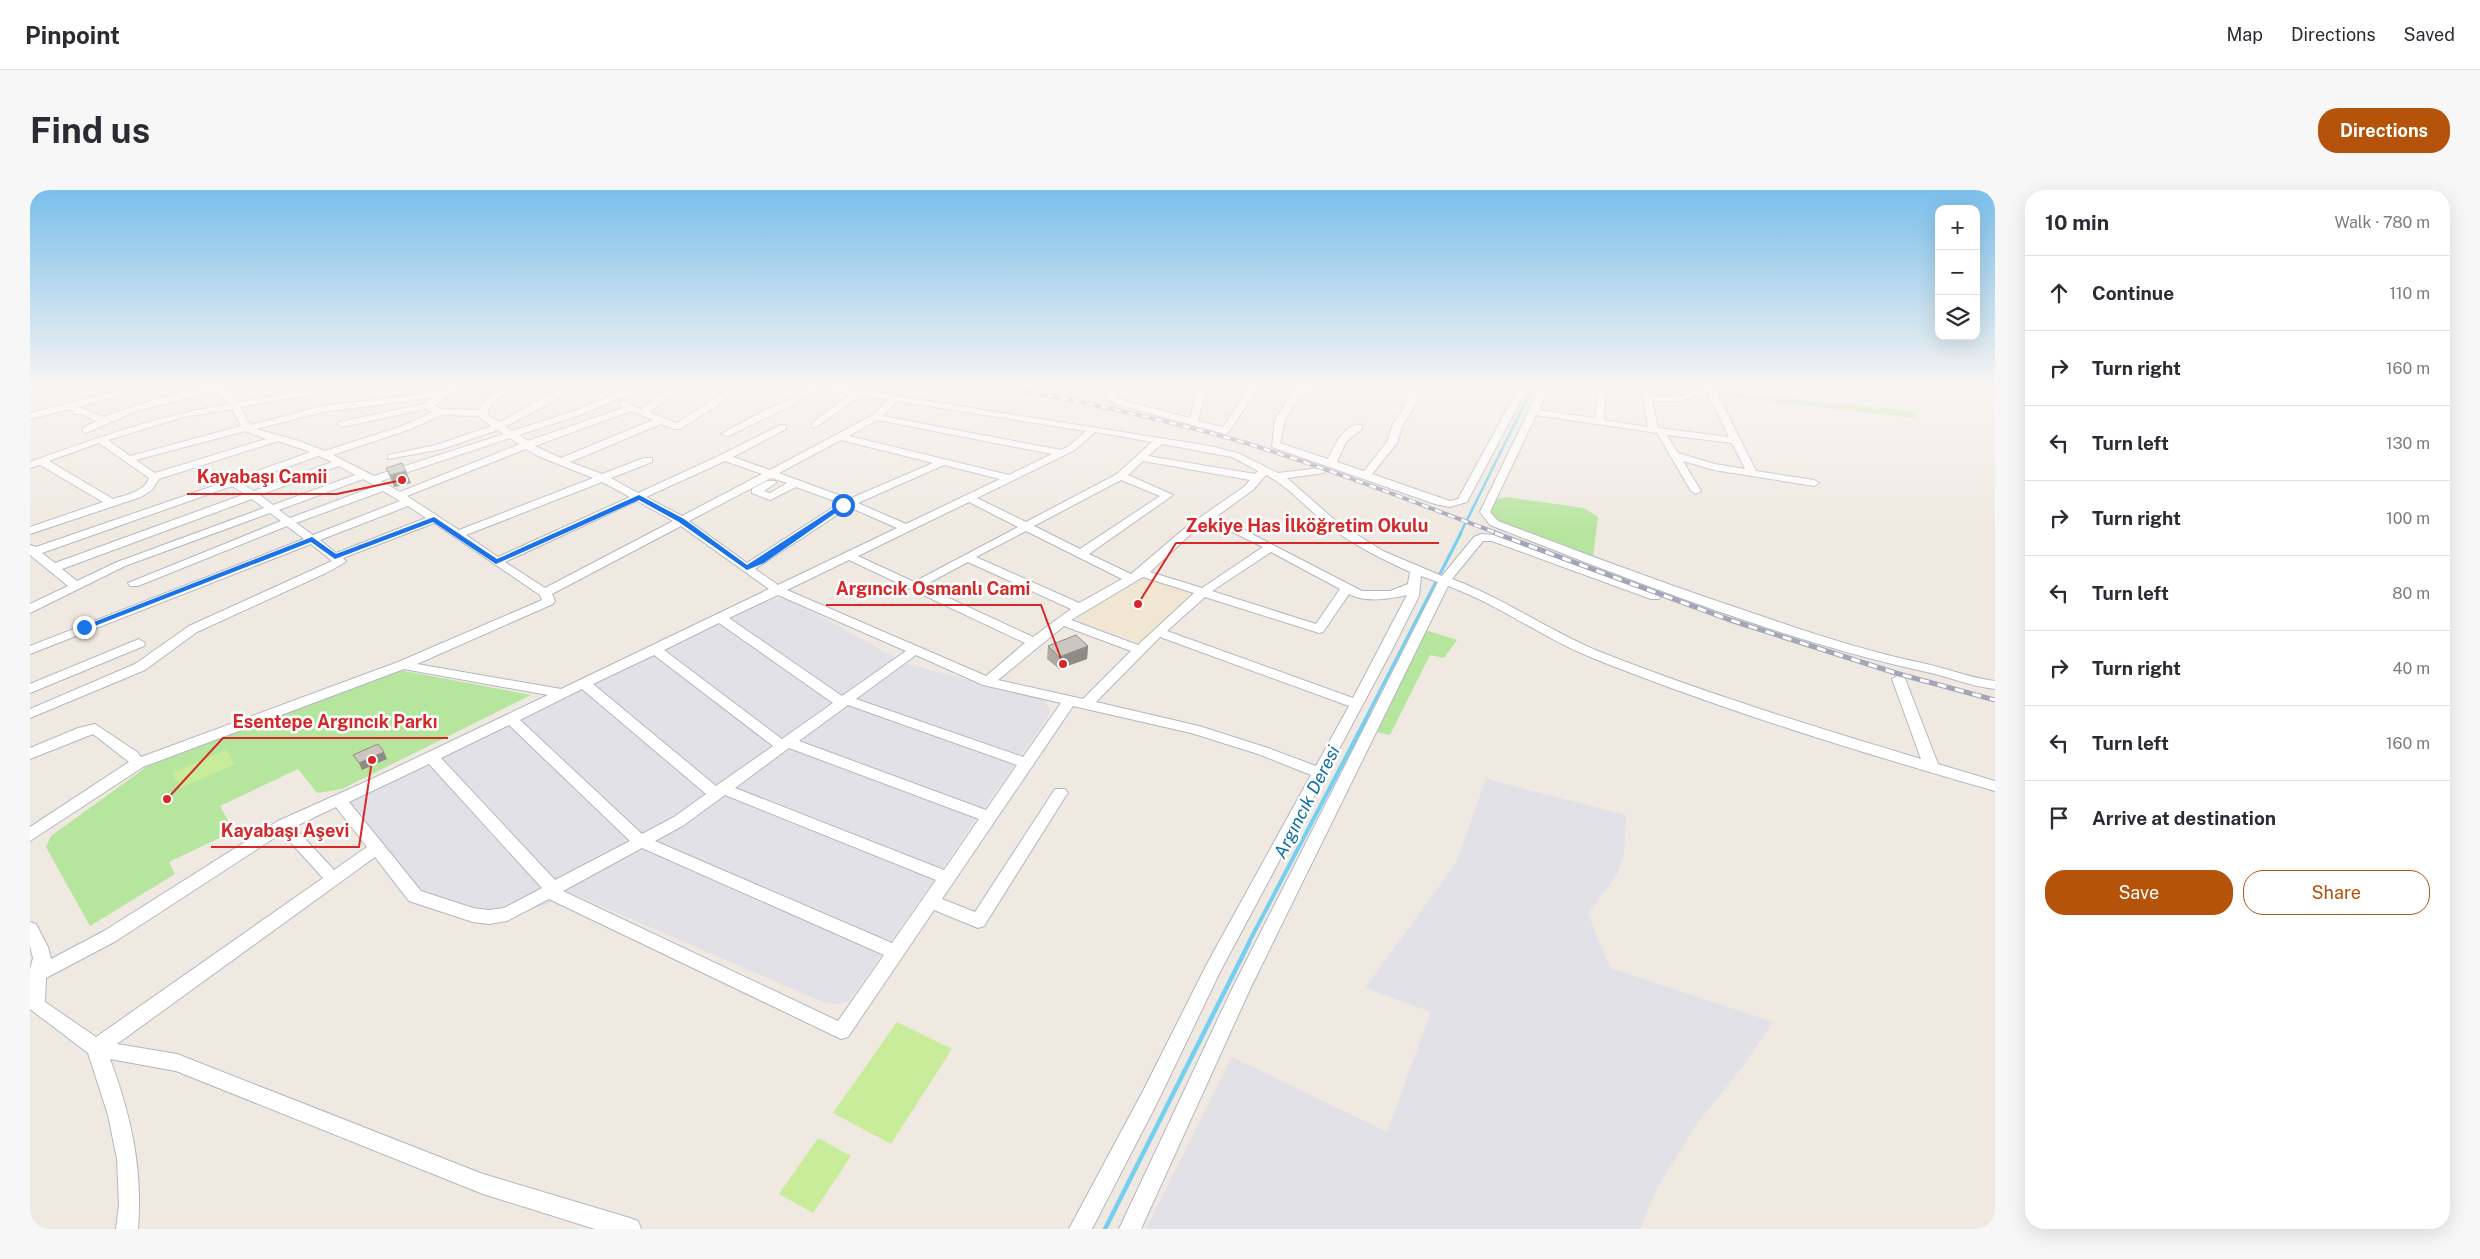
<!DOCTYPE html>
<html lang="en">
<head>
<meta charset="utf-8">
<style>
  :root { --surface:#fff; --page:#f7f7f7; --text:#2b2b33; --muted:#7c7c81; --line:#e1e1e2; --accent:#b45309 }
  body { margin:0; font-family:"Public Sans",sans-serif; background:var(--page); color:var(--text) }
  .controls { position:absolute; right:15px; top:15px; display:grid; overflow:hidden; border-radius:10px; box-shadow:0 5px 20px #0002 }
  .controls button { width:45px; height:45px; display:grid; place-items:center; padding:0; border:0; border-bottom:1px solid var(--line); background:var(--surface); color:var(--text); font:25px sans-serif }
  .stop { position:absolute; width:15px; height:15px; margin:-11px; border:4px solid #1a73e8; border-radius:50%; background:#fff }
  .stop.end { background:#1a73e8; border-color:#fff; box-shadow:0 1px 5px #0008 }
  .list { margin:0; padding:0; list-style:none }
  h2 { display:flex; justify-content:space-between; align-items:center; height:65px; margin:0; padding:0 20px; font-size:21px }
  h2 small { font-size:16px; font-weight:400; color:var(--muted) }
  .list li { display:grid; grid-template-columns:32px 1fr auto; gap:15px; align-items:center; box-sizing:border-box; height:75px; padding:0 20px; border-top:1px solid var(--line) }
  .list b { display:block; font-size:19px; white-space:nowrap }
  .list em { font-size:16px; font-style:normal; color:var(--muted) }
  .actions { display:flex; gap:10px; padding:15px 20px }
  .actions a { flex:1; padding:11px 0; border:1px solid var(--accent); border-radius:20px; text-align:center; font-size:18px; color:var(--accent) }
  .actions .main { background:var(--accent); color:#fff }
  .icon { flex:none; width:28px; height:28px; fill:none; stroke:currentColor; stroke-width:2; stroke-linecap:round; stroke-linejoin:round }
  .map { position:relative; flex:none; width:1965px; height:1039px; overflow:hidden; border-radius:20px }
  header { display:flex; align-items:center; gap:30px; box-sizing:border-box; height:70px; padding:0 25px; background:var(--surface); border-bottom:1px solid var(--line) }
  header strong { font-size:24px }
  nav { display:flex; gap:28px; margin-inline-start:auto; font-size:18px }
  .intro { display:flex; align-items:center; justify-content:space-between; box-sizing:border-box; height:120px; padding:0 30px }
  h1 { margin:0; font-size:35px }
  .button { padding:12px 22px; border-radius:20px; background:var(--accent); color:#fff; font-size:18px; font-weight:700 }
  main { display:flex; gap:30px; padding:0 30px }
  aside { flex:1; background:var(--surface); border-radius:20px; box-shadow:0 5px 20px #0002 }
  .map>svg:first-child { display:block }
</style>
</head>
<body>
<header>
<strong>Pinpoint</strong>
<nav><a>Map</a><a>Directions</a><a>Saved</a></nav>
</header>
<div class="intro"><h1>Find us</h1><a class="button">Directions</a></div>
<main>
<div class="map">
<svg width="1965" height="1039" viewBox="0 0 1965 1039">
  <rect width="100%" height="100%" fill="#efe9e1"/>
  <path fill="#e3e1e8" d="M755,407L877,474L1013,509L1020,520L1018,527L819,811L806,815L793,812L541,703L516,715L489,723L427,726L392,718L377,711L306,619L737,411Z
    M1456,589L1596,625L1594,664L1587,685L1558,724L1580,778L1743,832L1713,876L1666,935L1627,998L1610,1039H1116L1202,867L1357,942L1401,822L1335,798L1426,673Z"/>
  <path fill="#f0e6d1" d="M432,197H471L439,225L403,224L397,219Z
    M1115,386L1161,404L1112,453L1050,432L1046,428Z"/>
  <path fill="#b6e59e" d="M1682,200L1881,221L1887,228L1686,206Z
    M1477,307L1554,318L1568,327L1562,375L1462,336L1456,318L1462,310Z
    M1395,440L1427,450L1414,468L1400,465L1360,545L1347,542Z
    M364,479L501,505L312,599L287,603L268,579L190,616L204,641L139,672L145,684L60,736L16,657L21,646L122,573Z"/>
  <path fill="#c9ec9a" d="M196,560L205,574L151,598L142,583Z
    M867,832L922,859L861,954L803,923Z
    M788,948L821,966L783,1023L749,1004Z"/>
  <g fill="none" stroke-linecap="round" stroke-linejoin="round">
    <path stroke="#75cff0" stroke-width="2.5" d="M1430,344L1503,197"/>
    <path stroke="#75cff0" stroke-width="3" d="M1337,526L1431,343"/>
    <path stroke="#75cff0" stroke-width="4" d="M1218,754L1338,525"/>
    <path stroke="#75cff0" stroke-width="4.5" d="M1075,1039L1219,753"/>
    <defs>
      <path id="minor" d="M0,197H8L0,206Z
        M103,197H119L48,217L74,227C94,219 177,190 195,198C201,201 204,207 208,212L301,197H324L210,217L220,235L293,216L416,201L421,197H432L404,216L412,219L449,220C455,207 468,197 482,197C473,206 459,211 458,225L469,232C489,224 524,197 542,197L522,212L475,237L482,241L544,221L603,197H616L550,225L489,245L498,251L593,218L589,216V212H595L611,219L643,197H653L619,222L646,233L681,212L698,197H708L687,216L650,239H644L631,234L540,272L572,284L614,268H622V272L581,288L608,303L691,265L750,235H756V239L703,267L740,280L843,225L858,210L830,206L785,238L782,237V233L820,204L789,199C761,218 729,230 699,246L691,244L737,219L762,209L780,197H810L1180,256L1208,263L1248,283L1290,278L1295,281L1294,283L1257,288L1307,332L1353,361L1412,386L1444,347L1451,344L1464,345L1629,403L1631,406L1629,409H1621L1462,351H1453L1422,389C1473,408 1518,440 1568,461C1674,503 1782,536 1891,569L1862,489L1869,485L1874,486L1908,574L1965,591V601C1829,562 1692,520 1560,467C1511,447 1468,414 1418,396L1221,797L1111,1039H1089L1203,797L1408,392L1391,386L1389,406L1362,460L1191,780L1127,913L1062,1039H1039L1113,901L1178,772L1281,585L1228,564L1161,543L1043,516L912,709L945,722L1025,599H1035L1038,603L1035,607L954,736L948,738L904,720L818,847L811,849L519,709L477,731L459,734L443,732L379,711L345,667L87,854L147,864L453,984L600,1028L608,1031L611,1039H565L453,1004L146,881L80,869C101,925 113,979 108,1039H86L89,1015L87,969L78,925L58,863L0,819V779L3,768L0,756V732L6,734L18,757L21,769L74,741L248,631L344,588L518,505L374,479L113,577L0,651V637L99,572L63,544L0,569V558L48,538L65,534L107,562L111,567L368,472L512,410L510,405L404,333L313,368L316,371L314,373L296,383L167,442L115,480L0,528V519L105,474L159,436L302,371L281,354L0,464V456L274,349L257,336L108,396H100L98,393L251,331L240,323L95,376L0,423V414L38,396L0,365V355L6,357L195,292L196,289H204L281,262L248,251L129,289L122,300L111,307L0,344V337L73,312L10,275L0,278V272C66,248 130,225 199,214L186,201L106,221L56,243L53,242V238L66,231L52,224H45L40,219L0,229V223ZM405,207L394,214L309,232L307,234L312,237L396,219L403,222L372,236L295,261L269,251L226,239L293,222ZM867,211L1056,241L1039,256L1031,260L853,226ZM202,219L211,236L100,266L78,250L154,227ZM601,221L623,230L531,268L505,256ZM412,225L448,226L461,236L406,255L358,265V269L412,259L468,240L474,244L344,286L303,265L378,240ZM847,230L1022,264L979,285L819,246ZM215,241L236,249L125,283L106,270ZM1065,242L1122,252L1087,284L996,332L947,308L1045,260ZM480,248L490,254L370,302L351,291ZM811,250L903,273L819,309L749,283ZM69,253L119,288C114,302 96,305 83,309L19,271ZM1132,254L1202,267L1228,281L1225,284L1118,266ZM496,259L508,266L563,288L429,340L377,306ZM289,266L302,272L224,301L211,293ZM695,271L732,284L652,326L616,307ZM1113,271L1220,290L1215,296L1155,338L1101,384L1059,364L1143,305L1098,285ZM914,275L970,289L876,334L828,313ZM309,276L325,285L243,315L230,305ZM1236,285C1260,297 1277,319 1299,336C1323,355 1352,369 1380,382L1378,394L1360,401H1332L1187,326L1223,300ZM741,288L757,293L740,303L734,301L746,293L745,291H737L722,299V303L740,310L766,297L810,313L717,373L659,331ZM333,289L346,296L260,328L249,320ZM1091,290L1130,306L1050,359L1004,336ZM572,292L600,307L468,367L436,345ZM202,296L215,304L25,373L12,363ZM353,301L370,311L283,345L266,333ZM222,309L234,318L87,372L47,391L32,379ZM607,311L643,331L515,398L475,372ZM939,312L988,337L884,392L828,366ZM378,316L396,328L306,363L290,350ZM819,317L867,338L748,395L725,379ZM1180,331L1233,357L1172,398L1120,382L1163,342ZM651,336L739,399L531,499L387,474L523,414L525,411L522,404ZM996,341L1092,389L1049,413L946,367ZM1241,362L1310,399L1286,434L1182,401ZM819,370L995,453L956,486L757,400ZM938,372L1041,419L1003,447L893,396ZM1113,387L1164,403L1108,455L1041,430ZM1319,404C1336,413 1359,409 1377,405L1323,508L1137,441L1175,407L1289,443L1293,442ZM748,405L876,461L812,506L699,428ZM689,433L803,513L752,549L634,460ZM1034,436L1101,461L1053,509L968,490ZM1130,447L1319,516L1286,576L1238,558L1169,536L1066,512ZM624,465L743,556L686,596L563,494ZM886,465L953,495L1031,513L993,567L826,509ZM552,499L676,604L644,627L612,644L490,530ZM818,515L987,575L956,620L769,551ZM479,535L600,651L525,690L411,568ZM759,558L949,629L914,680L705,598ZM399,574L512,698L474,718L459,720L443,718L391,701L319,612ZM695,605L906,690L862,753L625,651L654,635ZM306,617L337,657L304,680L264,637ZM252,643L293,688L66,847L15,812L16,788L86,751ZM612,658L854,765L808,831L533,701Z
        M1075,197H1084L1085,206L1095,211L1160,228L1168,197H1177L1168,231L1193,237L1220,197H1229L1198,243L1195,244L1089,215L1078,209Z
        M1265,197H1294L1269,206L1255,230L1250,253L1298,269C1304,256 1315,232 1332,235V239L1316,252L1307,272L1334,281L1357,252L1363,234L1374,218L1382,197H1391L1384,218L1373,234L1367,253L1342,284L1420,311L1428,309L1489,197H1498L1437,312L1420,317L1405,314L1242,257L1245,230Z
        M1510,197H1519L1509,220L1565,228L1568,197H1576L1574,230L1618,237L1611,197H1620L1621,206C1633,207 1645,207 1657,204C1667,202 1673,197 1684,197L1726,281L1784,290L1789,293L1784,296L1684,280L1653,271L1671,301L1666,304L1661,301L1627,243L1506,225L1460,322L1468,331C1545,360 1621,389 1699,415C1763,437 1826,459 1892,473C1916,478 1940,488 1965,491V499C1939,496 1917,486 1892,481C1745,448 1600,390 1460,335L1450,322ZM1677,203L1699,247L1628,238L1622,211H1649ZM1637,245L1702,253L1715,279L1685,274L1648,263Z
        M109,449L115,453L114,456L0,503V494Z"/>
    </defs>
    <use href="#minor" stroke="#b4b7c1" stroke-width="2"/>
    <use href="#minor" fill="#fff" fill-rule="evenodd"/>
    <defs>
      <path id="rail-far1" d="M975,197C1057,213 1139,230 1219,254C1303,280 1386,313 1469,344"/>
      <path id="rail" d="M1465,343L1700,430L1869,484L1965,510"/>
    </defs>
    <use href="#rail-far1" stroke="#a3a6b8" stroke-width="4"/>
    <use href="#rail" stroke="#a3a6b8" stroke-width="5"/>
    <use href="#rail-far1" stroke="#fff" stroke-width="2.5" stroke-dasharray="7" stroke-linecap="butt"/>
    <use href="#rail" stroke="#fff" stroke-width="3" stroke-dasharray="9" stroke-linecap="butt"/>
  </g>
  <path fill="#afaba4" d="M356,278L381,293L364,297Z
    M1018,456H1058L1057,469L1029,479L1017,469Z"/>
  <path fill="#8e8b86" d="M376,281L381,293L364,297L360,285Z
    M1058,456L1057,469L1029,479V467Z
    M354,562L357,569L332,580L329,573Z"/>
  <path fill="#cbc7bf" stroke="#8e8b86" d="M372,273L376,281L360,285L356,278Z
    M1046,445L1058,456L1029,467L1018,456Z
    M348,554L354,562L329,573L323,565Z"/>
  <linearGradient id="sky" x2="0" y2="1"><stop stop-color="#7abfeb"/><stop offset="0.57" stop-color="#f8f5f2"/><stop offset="1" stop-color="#f8f5f2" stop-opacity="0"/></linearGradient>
  <rect width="1965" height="343" fill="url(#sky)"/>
  <path fill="#1a73e8" d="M609,305L654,329L717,375L811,314L817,315L734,373L717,380L649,332L609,310L466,374L403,332L305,369L281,352L57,439L51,437L282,347L306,364L404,327L467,369Z"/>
  <g text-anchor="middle" stroke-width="5" stroke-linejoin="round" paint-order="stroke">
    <g font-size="18" font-style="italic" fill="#0d6fa3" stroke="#fff">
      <text transform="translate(1277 612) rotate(-63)" y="6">Argıncık Deresi</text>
    </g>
  </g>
  <path fill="none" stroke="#d62828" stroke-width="2" d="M372 290L307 304H157M1108 414L1146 353H1409M1033 474L1011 415H796M137 609L193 548H418M342 570L329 657H181"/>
  <g fill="#d62828" stroke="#fff" stroke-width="2">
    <circle cx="372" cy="290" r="5"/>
    <circle cx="1108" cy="414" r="5"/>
    <circle cx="1033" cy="474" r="5"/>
    <circle cx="137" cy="609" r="5"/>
    <circle cx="342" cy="570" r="5"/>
  </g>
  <g font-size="18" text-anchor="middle" font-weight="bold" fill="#d62828" stroke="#fff" stroke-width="5" stroke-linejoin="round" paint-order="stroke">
    <text x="232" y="293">Kayabaşı Camii</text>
    <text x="1277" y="342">Zekiye Has İlköğretim Okulu</text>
    <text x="903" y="405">Argıncık Osmanlı Cami</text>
    <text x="305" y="538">Esentepe Argıncık Parkı</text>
    <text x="255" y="647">Kayabaşı Aşevi</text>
  </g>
</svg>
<div class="controls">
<button>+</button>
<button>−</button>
<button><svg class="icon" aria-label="layers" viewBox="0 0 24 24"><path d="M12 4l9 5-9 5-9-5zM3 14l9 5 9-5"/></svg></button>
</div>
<div class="stop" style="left:813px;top:315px"></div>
<div class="stop end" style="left:54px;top:437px"></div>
</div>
<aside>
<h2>10 min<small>Walk · 780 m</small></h2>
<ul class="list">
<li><svg class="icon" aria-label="ahead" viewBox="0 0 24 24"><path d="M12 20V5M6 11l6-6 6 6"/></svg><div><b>Continue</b></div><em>110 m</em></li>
<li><svg class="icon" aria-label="right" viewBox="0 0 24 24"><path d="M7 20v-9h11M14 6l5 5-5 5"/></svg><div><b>Turn right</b></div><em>160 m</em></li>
<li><svg class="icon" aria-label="left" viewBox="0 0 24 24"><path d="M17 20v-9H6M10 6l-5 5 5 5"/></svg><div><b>Turn left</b></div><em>130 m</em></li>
<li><svg class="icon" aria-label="right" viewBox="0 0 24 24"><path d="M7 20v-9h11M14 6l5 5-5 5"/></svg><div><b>Turn right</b></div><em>100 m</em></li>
<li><svg class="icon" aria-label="left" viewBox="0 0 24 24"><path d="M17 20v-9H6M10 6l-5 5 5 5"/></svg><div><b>Turn left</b></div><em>80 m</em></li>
<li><svg class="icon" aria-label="right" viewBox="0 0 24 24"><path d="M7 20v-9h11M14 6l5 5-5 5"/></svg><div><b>Turn right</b></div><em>40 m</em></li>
<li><svg class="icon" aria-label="left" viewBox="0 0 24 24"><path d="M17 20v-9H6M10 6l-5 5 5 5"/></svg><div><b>Turn left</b></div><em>160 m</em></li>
<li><svg class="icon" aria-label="arrive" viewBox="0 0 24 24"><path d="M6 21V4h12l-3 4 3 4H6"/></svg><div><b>Arrive at destination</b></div></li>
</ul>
<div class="actions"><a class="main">Save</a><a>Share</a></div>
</aside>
</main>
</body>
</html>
